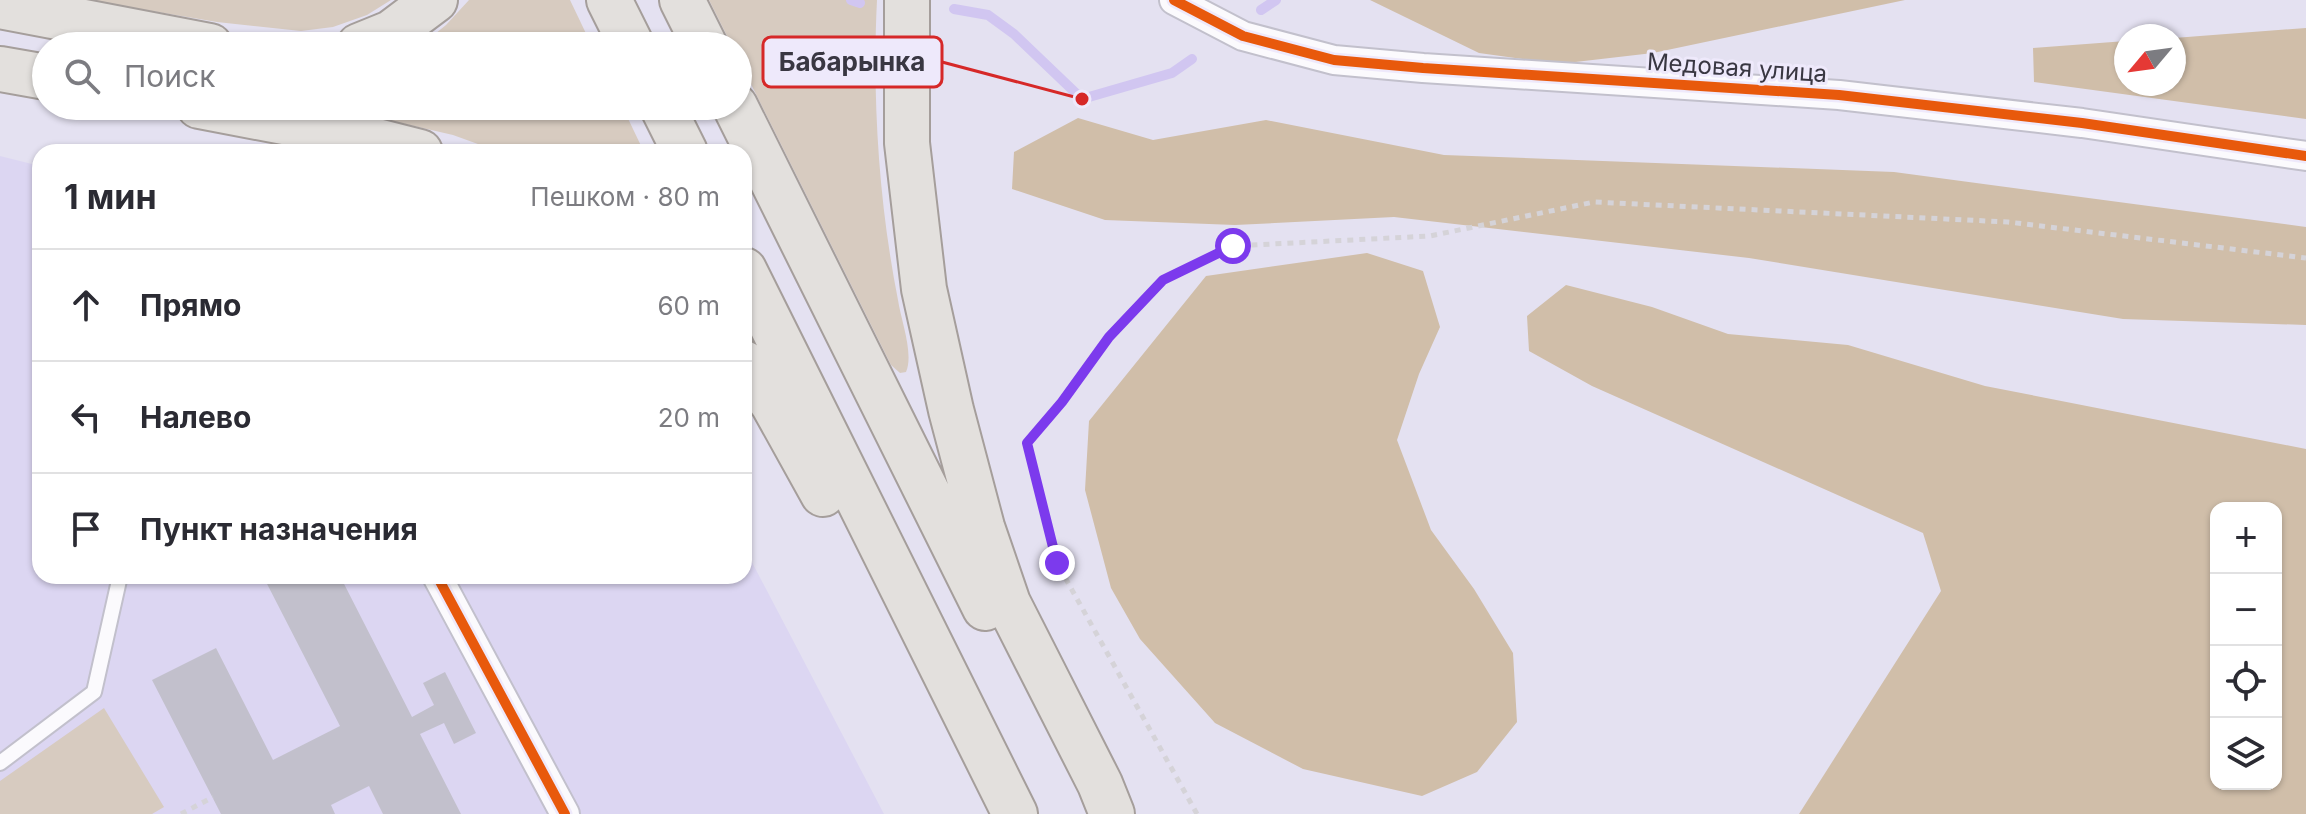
<!DOCTYPE html>
<html lang="ru">
<head>
<meta charset="utf-8">
<style>
  :root { --surface:#fff; --page:#f7f7f7; --text:#2b2b33; --muted:#7c7c81; --line:#e1e1e2 }
  body { margin:0; font-family:Inter,sans-serif; background:var(--page); color:var(--text) }
  .controls { position:absolute; right:24px; bottom:24px; display:grid; overflow:hidden; border-radius:16px; box-shadow:0 2px 6px #0004 }
  .controls button { width:72px; height:72px; display:grid; place-items:center; padding:0; border:0; border-bottom:2px solid var(--line); background:var(--surface); color:var(--text); font:40px sans-serif }
  .compass { position:absolute; left:2114px; top:24px; width:72px; height:72px; border-radius:50%; background:var(--surface); box-shadow:0 2px 6px #0004; rotate:241deg }
  .stop { position:absolute; width:24px; height:24px; margin:-18px; border:6px solid #7c3aed; border-radius:50%; background:#fff }
  .stop.end { background:#7c3aed; border-color:#fff; box-shadow:0 2px 8px #0008 }
  .list { margin:0; padding:0; list-style:none }
  h2 { display:flex; justify-content:space-between; align-items:center; height:104px; margin:0; padding:0 32px; font-size:34px }
  h2 small { font-size:26px; font-weight:400; color:var(--muted) }
  .list li { display:grid; grid-template-columns:52px 1fr auto; gap:24px; align-items:center; box-sizing:border-box; height:112px; padding:0 32px; border-top:2px solid var(--line) }
  .list b { display:block; font-size:30px; white-space:nowrap }
  .list em { font-size:26px; font-style:normal; color:var(--muted) }
  .icon { flex:none; width:44px; height:44px; fill:none; stroke:currentColor; stroke-width:2; stroke-linecap:round; stroke-linejoin:round }
  .map { position:relative; flex:none; width:2306px; height:814px; overflow:hidden }
  .search { position:absolute; background:var(--surface); box-shadow:0 2px 6px #0004; left:32px; top:32px; width:720px; height:88px; display:flex; align-items:center; gap:20px; box-sizing:border-box; padding:0 28px; border-radius:44px; color:var(--muted); font-size:30px }
  .panel { position:absolute; background:var(--surface); box-shadow:0 2px 6px #0004; left:32px; top:144px; width:720px; height:440px; border-radius:24px }
  .map>svg:first-child { display:block }
</style>
</head>
<body>
<div class="map">
<svg width="2306" height="814" viewBox="0 0 2306 814">
  <rect width="100%" height="100%" fill="#e4e1f1"/>
  <path fill="#dcd6f2" d="M0,156L40,166V576H744V547L884,814H0Z"/>
  <path fill="#d7cbc0" d="M86,0H391L367,15L333,27L301,31L217,22Z
    M469,0H570L592,46H420L446,25Z
    M709,0H877C872,98 879,204 898,300C901,320 914,354 906,372L900,373L891,365L738,58V46H732Z
    M327,106H622L644,152H500L453,135Z
    M104,708L164,807L152,814H0V781Z"/>
  <path fill="#d0bea9" fill-rule="evenodd" d="M1370,0H1905L1653,53L1558,64L1479,53Z
    M2306,28V119L2034,82L2033,48L2126,41V84H2174V38Z
    M1078,118L1153,140L1266,120L1444,155L1894,172L2306,227V325L2123,319L1749,258L1394,217L1235,225L1105,220L1012,189L1014,152Z
    M1367,253L1423,271L1440,327L1419,374L1397,440L1431,530L1474,589L1513,653L1517,722L1477,772L1422,796L1303,769L1215,723L1140,639L1111,588L1085,490L1089,421L1206,276Z
    M1566,285L1652,307L1728,334L1848,345L1985,386L2306,449V814H1799L1941,591L1923,533L1592,386L1529,351L1527,316ZM2276,508V784H2216V508Z"/>
  <g fill="none" stroke-linecap="round" stroke-linejoin="round">
    <path stroke="#d1c6f1" stroke-width="10" d="M851,0L860,3
      M954,9L988,15L1014,34L1082,99L1172,73L1192,59
      M1261,10L1276,0"/>
  </g>
  <path fill="#c2c0cc" d="M268,576H340L412,717L434,705L423,683L445,672L476,733L454,744L444,723L420,734L461,814H383L369,786L331,805L335,814H221L152,680L216,648L273,760L340,726L264,578Z"/>
  <g fill="none" stroke-linecap="round" stroke-linejoin="round">
    <defs>
      <path id="service" d="M0,763L94,692L120,576"/>
      <path id="minor" d="M1174,0L1243,36L1334,60L1423,68L1839,95L2082,123L2306,156
        M437,576L565,814"/>
      <path id="primary" d="M609,0L632,46
        M682,0L705,46
        M907,0V143L924,289L951,410L982,527L1008,603L1100,784L1112,814
        M0,6L210,46
        M359,46L391,33L435,0
        M0,69L46,77
        M199,106L357,136L420,152
        M662,106L685,152
        M735,106L985,608
        M744,270L1015,814
        M744,363L773,404L823,494"/>
    </defs>
    <use href="#service" stroke="#c2c0cc" stroke-width="18"/>
    <use href="#minor" stroke="#c2c0cc" stroke-width="32"/>
    <use href="#primary" stroke="#a59e9b" stroke-width="48"/>
    <path stroke="#d5d3d8" stroke-width="5" stroke-dasharray="6 6" stroke-linecap="butt" d="M181,814L213,797
      M1197,814L1057,563L1027,443L1062,402L1109,337L1163,280L1233,246L1430,236L1594,202L2008,222L2306,258"/>
    <use href="#service" stroke="#fbfafd" stroke-width="14"/>
    <use href="#minor" stroke="#fbfafd" stroke-width="28"/>
    <use href="#primary" stroke="#e3e0dd" stroke-width="44"/>
    <defs>
      <path id="cycleway" d="M1174,0L1243,36L1334,60L1423,68L1839,95L2082,123L2306,156
        M437,576L565,814"/>
    </defs>
    <use href="#cycleway" stroke="#eee9fb" stroke-width="15"/>
    <use href="#cycleway" stroke="#e8590c" stroke-width="10"/>
  </g>
  <g fill="none" stroke-linecap="round" stroke-linejoin="round">
    <path stroke="#7c3aed" stroke-width="10" d="M1057,563L1027,443L1062,402L1109,337L1163,280L1233,246"/>
  </g>
  <g text-anchor="middle" stroke-width="6" stroke-linejoin="round" paint-order="stroke">
    <g font-size="24" fill="#393742" stroke="#eee9fb">
      <text transform="translate(1737 68) rotate(4)" y="8">Медовая улица</text>
    </g>
  </g>
  <path fill="none" stroke="#d62828" stroke-width="3" d="M1082 99L942 62"/>
  <circle fill="#d62828" stroke="#eee9fb" stroke-width="3" cx="1082" cy="99" r="8"/>
  <rect fill="#eee9fb" stroke="#d62828" stroke-width="3" x="763" y="37" width="179" height="50" rx="8"/>
  <g font-size="26" text-anchor="middle" font-weight="bold" fill="#393742">
    <text x="852" y="71">Бабарынка</text>
  </g>
</svg>
<div class="controls">
<button>+</button>
<button>−</button>
<button><svg class="icon" aria-label="locate" viewBox="0 0 24 24"><circle cx="12" cy="12" r="6"/><path d="M12 2v4M12 18v4M2 12h4M18 12h4"/></svg></button>
<button><svg class="icon" aria-label="layers" viewBox="0 0 24 24"><path d="M12 4l9 5-9 5-9-5zM3 14l9 5 9-5"/></svg></button>
</div>
<svg class="compass" viewBox="-18 -18 36 36"><path d="M0-13l5 13h-10z" fill="#e53935"/><path d="M0 13l5-13h-10z" fill="#7c7c81"/></svg>
<div class="stop" style="left:1233px;top:246px"></div>
<div class="stop end" style="left:1057px;top:563px"></div>
<div class="search"><svg class="icon" aria-label="search" viewBox="0 0 24 24"><circle cx="10" cy="10" r="6"/><path d="M15 15l6 6"/></svg>Поиск</div>
<section class="panel">
<h2>1 мин<small>Пешком · 80 m</small></h2>
<ul class="list">
<li><svg class="icon" aria-label="ahead" viewBox="0 0 24 24"><path d="M12 20V5M6 11l6-6 6 6"/></svg><div><b>Прямо</b></div><em>60 m</em></li>
<li><svg class="icon" aria-label="left" viewBox="0 0 24 24"><path d="M17 20v-9H6M10 6l-5 5 5 5"/></svg><div><b>Налево</b></div><em>20 m</em></li>
<li><svg class="icon" aria-label="arrive" viewBox="0 0 24 24"><path d="M6 21V4h12l-3 4 3 4H6"/></svg><div><b>Пункт назначения</b></div></li>
</ul>
</section>
</div>
</body>
</html>
